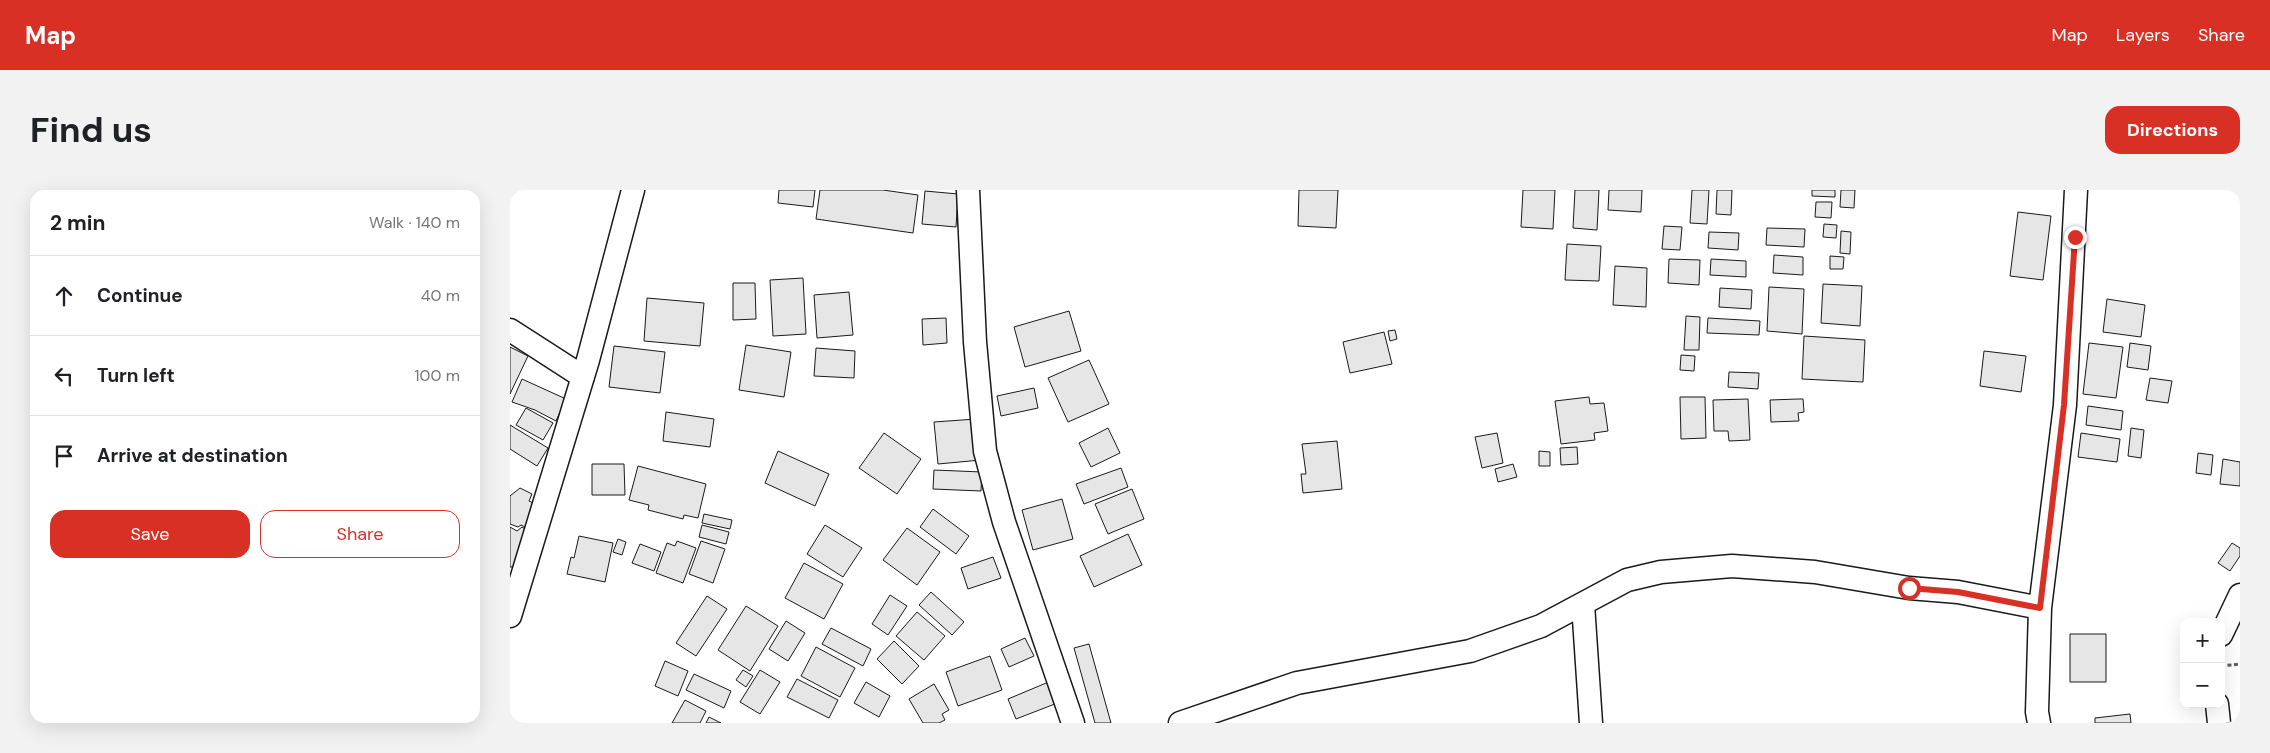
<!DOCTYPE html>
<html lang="en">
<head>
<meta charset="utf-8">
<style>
  :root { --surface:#fff; --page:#f2f2f2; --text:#202124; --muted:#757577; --line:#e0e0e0; --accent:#d93025 }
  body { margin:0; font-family:"DM Sans",sans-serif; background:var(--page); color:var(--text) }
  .controls { position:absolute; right:15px; bottom:15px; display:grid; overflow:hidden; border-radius:10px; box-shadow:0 5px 20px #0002 }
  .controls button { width:45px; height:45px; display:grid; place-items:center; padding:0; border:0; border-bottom:1px solid var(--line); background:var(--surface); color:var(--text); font:25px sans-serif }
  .stop { position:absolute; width:15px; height:15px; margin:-11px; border:4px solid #d93025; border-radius:50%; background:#fff }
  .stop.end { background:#d93025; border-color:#fff; box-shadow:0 1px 5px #0008 }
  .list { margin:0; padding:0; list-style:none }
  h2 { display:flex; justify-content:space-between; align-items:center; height:65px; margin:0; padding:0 20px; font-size:21px }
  h2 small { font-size:16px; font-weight:400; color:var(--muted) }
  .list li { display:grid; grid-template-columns:32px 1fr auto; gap:15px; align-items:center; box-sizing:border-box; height:80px; padding:0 20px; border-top:1px solid var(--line) }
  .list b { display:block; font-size:19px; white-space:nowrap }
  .list em { font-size:16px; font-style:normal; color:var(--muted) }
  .actions { display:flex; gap:10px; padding:15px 20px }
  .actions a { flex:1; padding:11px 0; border:1px solid var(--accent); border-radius:15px; text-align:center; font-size:18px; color:var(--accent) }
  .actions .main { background:var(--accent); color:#fff }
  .icon { flex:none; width:28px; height:28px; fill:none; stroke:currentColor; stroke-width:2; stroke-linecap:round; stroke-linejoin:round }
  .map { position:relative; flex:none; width:1730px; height:533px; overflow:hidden; border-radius:15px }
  header { display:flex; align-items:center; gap:30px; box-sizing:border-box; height:70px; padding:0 25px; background:var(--accent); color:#fff }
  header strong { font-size:24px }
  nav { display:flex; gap:28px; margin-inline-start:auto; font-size:18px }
  .intro { display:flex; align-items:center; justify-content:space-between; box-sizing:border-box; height:120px; padding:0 30px }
  h1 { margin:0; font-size:35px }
  .button { padding:12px 22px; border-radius:15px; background:var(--accent); color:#fff; font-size:18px; font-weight:700 }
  main { display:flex; gap:30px; padding:0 30px }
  aside { flex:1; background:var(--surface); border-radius:15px; box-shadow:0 5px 20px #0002 }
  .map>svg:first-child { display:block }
</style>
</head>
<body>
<header>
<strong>Map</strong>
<nav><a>Map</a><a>Layers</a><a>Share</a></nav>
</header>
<div class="intro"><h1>Find us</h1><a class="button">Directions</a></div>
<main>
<aside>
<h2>2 min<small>Walk · 140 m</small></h2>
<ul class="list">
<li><svg class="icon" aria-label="ahead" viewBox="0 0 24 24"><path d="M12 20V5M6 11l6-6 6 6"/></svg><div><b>Continue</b></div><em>40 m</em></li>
<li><svg class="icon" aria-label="left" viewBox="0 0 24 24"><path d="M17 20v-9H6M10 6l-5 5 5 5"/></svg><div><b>Turn left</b></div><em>100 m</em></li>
<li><svg class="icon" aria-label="arrive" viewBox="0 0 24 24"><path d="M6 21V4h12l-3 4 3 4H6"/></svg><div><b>Arrive at destination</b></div></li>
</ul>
<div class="actions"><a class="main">Save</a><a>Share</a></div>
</aside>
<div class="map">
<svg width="1730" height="533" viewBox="0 0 1730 533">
  <rect width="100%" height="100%" fill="#fff"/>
  <path fill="#e6e6e6" stroke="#1a1a1a" d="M269,0H305L303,17L268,13Z
    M310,0H373L408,5L403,43L306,29Z
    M789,0H828L826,38L788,36Z
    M1013,0H1045L1043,39L1011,37Z
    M1065,0H1089L1087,40L1063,38Z
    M1099,0H1132L1131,22L1098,20Z
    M1182,0H1199L1197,34L1180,33Z
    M1207,0H1222L1221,25L1206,24Z
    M1302,0H1325V7L1302,6Z
    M1331,0H1345L1344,18L1330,17Z
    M415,1L448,4L446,37L412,34Z
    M1306,12H1322L1321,28L1305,27Z
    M1508,22L1541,26L1533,90L1500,86Z
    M1314,34L1327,35L1326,48L1313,47Z
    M1154,36L1172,37L1170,60L1152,59Z
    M1257,38L1295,39L1294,57L1256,55Z
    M1331,41L1341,42L1340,64L1330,63Z
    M1199,42L1229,43L1228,60L1198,58Z
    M1057,54L1091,56L1089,91L1055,90Z
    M1264,65L1293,67V85L1263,83Z
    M1320,66L1334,67L1333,79H1320Z
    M1159,69L1190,70L1189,95L1158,93Z
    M1201,69L1236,71V87L1200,85Z
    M1105,76L1137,78L1136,117L1103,115Z
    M293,88L296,144L263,146L260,90Z
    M223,93H245L246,129L223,130Z
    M1313,94L1352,96L1350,136L1311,133Z
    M1259,97L1294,99L1292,144L1257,141Z
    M1210,98L1242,100L1241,119L1209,117Z
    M339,102L343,145L307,148L304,105Z
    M137,108L194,113L190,156L134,151Z
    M1597,109L1635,115L1631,147L1593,142Z
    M559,121L571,161L515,177L504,137Z
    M1176,126L1190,127L1189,160H1174Z
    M436,128L437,153L413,155L412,129Z
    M1198,128L1250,131L1249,145L1197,143Z
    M885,140L887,149L880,151L878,141Z
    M874,142L882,174L840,183L833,152Z
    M1294,146L1355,150L1353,192L1292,189Z
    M1579,153L1613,157L1606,208L1573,204Z
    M1620,153L1641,156L1638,180L1617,177Z
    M236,155L281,162L274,207L229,200Z
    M104,156L155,162L150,203L99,197Z
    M0,157L18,166L0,204Z
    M306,158L345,161L344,188L304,186Z
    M1474,161L1516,166L1511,202L1470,196Z
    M1171,165L1185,166L1184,181L1170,180Z
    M579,170L599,214L558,232L538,188Z
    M1219,182L1249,183L1248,199L1218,197Z
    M1640,188L1662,191L1658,213L1636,210Z
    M12,189L56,209L46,231L25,220L2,212Z
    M524,198L528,218L491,226L487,206Z
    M1079,207L1080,214L1094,213L1098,241L1084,243L1085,250L1051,254L1045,211Z
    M1170,207H1195L1196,248L1171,249Z
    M1238,209L1240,250L1219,251L1218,241H1204L1203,210Z
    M1288,209H1293L1294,222L1288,223L1289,231L1261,232L1260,210Z
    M1578,216L1613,221L1611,240L1576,235Z
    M16,218L43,233L33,250L6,235Z
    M156,222L204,229L200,257L153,251Z
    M466,229L471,270L428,274L424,232Z
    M0,235L38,258L27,276L0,259Z
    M598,238L610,263L581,277L569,253Z
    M1621,238L1634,240L1631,268L1618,266Z
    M374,243L411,269L387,304L349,278Z
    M987,243L993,273L972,278L965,247Z
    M1571,243L1610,249L1607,272L1568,267Z
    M827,251L832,299L793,303L791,284H796L792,254Z
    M1067,257L1068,274L1051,275L1050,258Z
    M268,261L319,284L305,316L255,293Z
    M1029,261L1040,262V276H1029Z
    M1688,263L1703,265L1701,285L1686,283Z
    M1713,269L1730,272V296L1710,294Z
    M82,274H114L115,305H82Z
    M1003,274L1007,287L988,292L985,279Z
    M128,276L196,294L188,328L174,325L173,329L138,320L139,315L119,310Z
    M611,278L618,297L574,314L566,294Z
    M424,280L472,282L471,301L423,299Z
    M10,298L22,304L19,311L31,317L19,339L11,335L8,337L0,334V306Z
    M622,299L634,329L598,344L585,314Z
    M552,309L563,349L523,360L512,320Z
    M423,319L459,346L446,364L410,337Z
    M194,324L222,330L220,339L192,333Z
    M192,335L219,342L216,354L189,347Z
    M315,335L352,358L333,387L297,364Z
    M0,337L7,341L12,337L22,343L3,377H0Z
    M397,338L430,362L407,395L373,370Z
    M618,344L632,375L584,397L570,366Z
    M69,346L103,353L95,392L57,384L61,367L64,368Z
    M108,349L116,352L112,365L103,362Z
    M167,351L186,358L173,393L146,383L157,353L165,356Z
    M191,351L215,359L203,393L179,384Z
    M1722,353L1730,358V366L1720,381L1708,373Z
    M130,354L151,362L144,381L122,373Z
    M483,367L491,388L458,399L451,378Z
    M294,373L333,394L314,429L275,408Z
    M421,402L454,432L442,445L409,415Z
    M380,405L397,416L378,445L362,434Z
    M197,406L217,419L186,466L166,453Z
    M236,416L268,436L240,481L208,460Z
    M407,422L435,446L414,470L386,446Z
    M276,431L295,443L278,471L259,459Z
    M321,438L361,459L353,476L312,454Z
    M1560,444H1596V492H1560Z
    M515,448L524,466L499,477L491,459Z
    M384,451L409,476L392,494L367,469Z
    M579,454L601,533H585L564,458Z
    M306,457L345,478L330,507L291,486Z
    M480,466L492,500L448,516L436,482Z
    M155,471L178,481L168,506L145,496Z
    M233,480L243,486L236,497L226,490Z
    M250,480L270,492L250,524L230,512Z
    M184,484L221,501L214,518L176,500Z
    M287,489L328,510L319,528L277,507Z
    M541,491L550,512L506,529L498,509Z
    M356,492L380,506L369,527L344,513Z
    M424,494L439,520L432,524L435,530L429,533H413L399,509Z
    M175,510L196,521L190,533H162Z
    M1620,524L1621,533H1585V528Z
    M199,527L211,533H196Z"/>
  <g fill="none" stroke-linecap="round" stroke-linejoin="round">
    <defs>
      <path id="minor" d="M458,0L465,152L475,261L494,332L563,533
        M0,140L73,187
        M1073,414L1081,533
        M0,426L78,170L123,0
        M1711,445L1730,405
        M1707,514L1709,533
        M670,533L787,493L960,461L1031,436L1117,390L1151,382L1222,376L1305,382L1399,398L1448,402L1530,418
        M1529,533L1527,522L1530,418L1555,215L1566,0"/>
    </defs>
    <use href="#minor" stroke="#1a1a1a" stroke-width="25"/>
    <path stroke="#5f5f5f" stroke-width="3" stroke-dasharray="4 2.5" stroke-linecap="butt" d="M1711,476L1730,474"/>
    <use href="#minor" stroke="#fff" stroke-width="22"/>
  </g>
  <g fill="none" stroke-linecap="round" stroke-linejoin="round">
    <path stroke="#d93025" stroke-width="6" d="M1399,398L1448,402L1530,418L1554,215L1565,47"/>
  </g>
</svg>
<div class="controls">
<button>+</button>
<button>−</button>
</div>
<div class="stop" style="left:1399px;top:398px"></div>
<div class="stop end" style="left:1565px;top:47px"></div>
</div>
</main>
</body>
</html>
